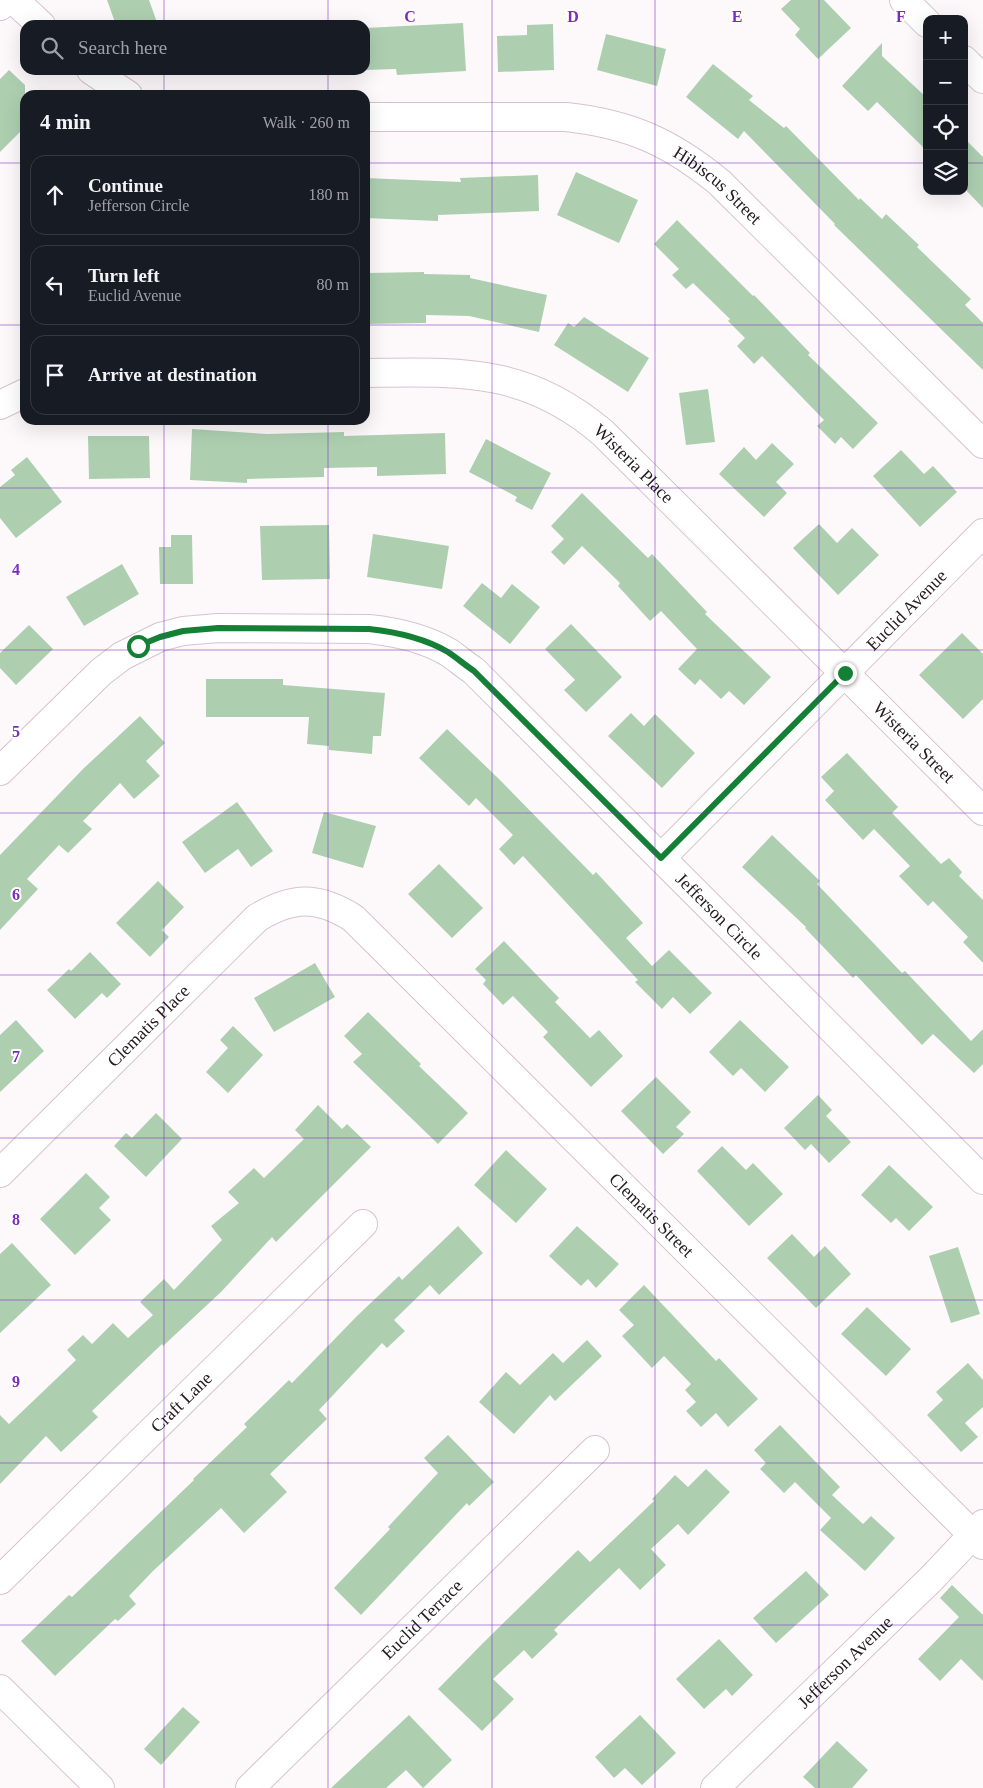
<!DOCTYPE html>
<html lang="en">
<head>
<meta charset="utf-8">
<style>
  :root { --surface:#171b24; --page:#20242c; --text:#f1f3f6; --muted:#9ea1a6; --line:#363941 }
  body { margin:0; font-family:Georgia,serif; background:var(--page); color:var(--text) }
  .controls { position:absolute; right:15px; top:15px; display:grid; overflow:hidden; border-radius:10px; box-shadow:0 5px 20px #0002 }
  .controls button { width:45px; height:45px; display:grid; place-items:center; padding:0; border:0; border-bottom:1px solid var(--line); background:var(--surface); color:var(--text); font:25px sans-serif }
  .stop { position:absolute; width:15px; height:15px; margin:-11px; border:4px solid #148035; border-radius:50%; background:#fff }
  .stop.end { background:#148035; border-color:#fff; box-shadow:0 1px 5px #0008 }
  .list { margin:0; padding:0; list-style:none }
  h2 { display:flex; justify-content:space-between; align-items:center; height:65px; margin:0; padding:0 20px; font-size:21px }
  h2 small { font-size:16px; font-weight:400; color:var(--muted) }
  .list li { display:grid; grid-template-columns:32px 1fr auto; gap:15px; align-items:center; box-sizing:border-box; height:80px; margin:0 10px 10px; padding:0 10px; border:1px solid var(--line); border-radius:15px }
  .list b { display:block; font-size:19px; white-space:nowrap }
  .list p { margin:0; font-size:16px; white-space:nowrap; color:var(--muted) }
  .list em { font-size:16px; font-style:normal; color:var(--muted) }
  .icon { flex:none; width:28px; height:28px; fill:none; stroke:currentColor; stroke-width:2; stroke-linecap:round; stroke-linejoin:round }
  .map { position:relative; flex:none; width:983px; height:1788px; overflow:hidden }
  .search { position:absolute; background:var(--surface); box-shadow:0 5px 20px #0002; left:20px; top:20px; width:350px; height:55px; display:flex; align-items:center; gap:12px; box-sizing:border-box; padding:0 18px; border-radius:15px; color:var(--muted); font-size:19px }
  .panel { position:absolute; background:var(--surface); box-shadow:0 5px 20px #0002; left:20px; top:90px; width:350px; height:335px; border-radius:15px }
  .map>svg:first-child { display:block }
</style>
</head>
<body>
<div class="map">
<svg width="983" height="1788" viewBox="0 0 983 1788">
  <rect width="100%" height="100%" fill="#fdf9fb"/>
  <path fill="#adcfb0" d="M107,0H149L158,25H116Z
    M791,0H824L851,28L818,59L795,35L800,29L781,9Z
    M463,23L466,71L397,75L396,69L365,70V28Z
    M553,24L554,70L498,72L497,36L527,35V25Z
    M606,34L666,49L657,86L597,70Z
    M882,43V56L927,98V151L877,102L868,111L842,86Z
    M713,64L753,96L749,100L784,128L786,126L859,200L860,198L882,219L886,214L919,245L917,247L971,299L965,305L983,323V370L834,225L835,224L744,131L738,139L686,97Z
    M9,70L25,85V127L0,152V79Z
    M964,138L983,157V208L964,188Z
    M576,172L638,200L619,243L557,215Z
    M538,175L539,211L438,215V221L365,218V178L461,182L460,178Z
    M677,220L753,296L754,295L810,353L808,355L878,423L853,449L841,437L835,444L817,426L824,420L762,356L754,364L737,346L745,338L728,321L730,319L693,283L686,289L672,275L679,269L654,244Z
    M424,272V274L470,275V278L547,295L539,332L469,316L426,315V323L365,324V286H368L367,273Z
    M584,317L649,358L628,392L554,345L568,323L574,327Z
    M708,389L715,442L686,445L679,393Z
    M192,429L267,434L344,432V436L445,433L446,474L377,476V467L324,468V477L247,479V483L190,480Z
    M88,436H149L150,478L89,479Z
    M486,439L551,473L532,510L515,501L517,497L469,472Z
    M772,443L794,464L776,482L787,493L764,517L719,474L744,447L756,460Z
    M901,450L924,474L933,466L957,492L920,527L873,476Z
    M27,457L62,502L16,538L0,518V487L15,475L11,470Z
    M582,493L648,558L652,554L707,612L705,614L771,677L744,705L729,691L721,699L700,679L695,685L678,669L697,649L661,611L650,621L618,586L620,583L582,546L564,565L551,552L564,539L551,526Z
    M819,524L837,543L852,528L879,555L838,595L793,548Z
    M329,525L330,579L262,580L260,526Z
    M373,534L449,546L442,589L367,577Z
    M171,535H192L193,584H160L159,547H171Z
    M122,564L139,594L84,626L66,597Z
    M482,583L501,598L512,584L540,607L510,644L463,606Z
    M571,624L622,677L586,712L564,690L575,680L545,649Z
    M29,625L53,649L16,685L0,668V653Z
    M962,633L983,654V699L963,719L919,675Z
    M206,679H283V685L385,693L381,736H373L372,754L329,750V746L307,744L309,717H206Z
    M631,713L644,726L655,714L695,753L662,788L608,736Z
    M140,716L165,743L146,761L160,776L134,799L120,783L83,821L92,829L68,853L59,845L27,879L38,889L0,930V855L84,768Z
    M447,729L499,779L593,875L596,872L643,923L626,938L652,966L669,950L712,993L690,1014L673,997L662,1009L635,982L638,980L523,856L514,865L499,849L513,835L476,798L469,806L419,758Z
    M847,753L898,807L892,813L941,864L949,858L962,872L959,876L983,900V963L963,942L968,937L933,901L928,906L899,876L910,866L874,829L863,840L825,800L834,791L821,777Z
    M237,802L273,851L251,867L238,849L205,873L182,842Z
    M324,812L376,826L363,868L312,853Z
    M772,835L820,881L817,884L902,973L905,971L971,1041L983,1029V1064L974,1073L933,1034L922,1045L856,975L853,978L805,928L806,927L742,867Z
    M439,864L483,908L452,938L408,894Z
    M158,881L184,907L162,930L169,937L150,957L116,923Z
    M504,941L559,998L555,1002L590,1038L599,1030L623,1056L591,1087L543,1037L548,1032L513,996L503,1005L483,984L486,980L475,969Z
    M90,952L121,984L107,998L102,993L75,1019L47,990L69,969L71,971Z
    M315,963L335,997L274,1032L254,998Z
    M368,1012L421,1064L419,1066L468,1113L438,1144L353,1062L362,1054L344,1036Z
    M16,1020L44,1051L0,1092V1035Z
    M740,1020L789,1067L765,1092L741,1068L733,1076L709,1052Z
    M233,1026L263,1055L228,1093L206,1072L228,1048L220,1040Z
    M656,1077L691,1112L676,1127L684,1134L663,1154L621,1111Z
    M818,1095L832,1110L826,1116L851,1142L829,1163L811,1144L805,1150L784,1128Z
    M318,1105L342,1129L347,1124L371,1147L276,1242L272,1237L221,1292L163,1346L162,1344L92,1411L98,1417L61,1452L46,1436L0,1484V1415L9,1424L76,1360L67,1350L83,1335L92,1344L113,1323L128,1338L153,1315L140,1302L164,1279L174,1290L222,1240L211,1226L239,1203L228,1192L254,1168L264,1178L304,1139L295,1130Z
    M156,1113L182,1139L146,1177L114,1146L126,1133L132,1138Z
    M722,1146L746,1170L753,1163L783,1194L749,1226L697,1171Z
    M506,1150L547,1189L516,1223L474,1185Z
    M889,1165L933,1207L909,1231L896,1218L891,1223L861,1195Z
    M86,1173L110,1197L99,1208L111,1220L75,1255L40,1219Z
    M458,1226L483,1253L439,1295L430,1285L394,1320L405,1331L387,1348L382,1343L319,1410L327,1419L270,1474L287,1492L244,1533L221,1508L153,1571L129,1596L136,1604L118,1621L115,1619L55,1676L21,1641L69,1595L72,1597L194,1480L193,1479L247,1427L244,1424L289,1380L292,1383L356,1317L399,1276L402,1280Z
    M577,1226L619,1264L596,1288L588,1279L581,1286L549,1256Z
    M792,1234L814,1257L825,1246L851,1274L816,1308L767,1258Z
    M12,1243L51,1285L0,1333V1254Z
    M958,1247L980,1314L951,1323L929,1256Z
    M644,1285L716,1361L719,1358L758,1399L728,1427L716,1413L701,1427L686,1411L696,1402L685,1390L691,1384L664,1356L652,1368L622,1336L634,1325L619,1310Z
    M867,1307L911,1349L886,1376L841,1334Z
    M587,1340L602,1356L555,1401L550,1395L514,1434L479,1402L506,1372L520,1385L553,1353L563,1363Z
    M968,1363L983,1380V1407L965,1423L978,1437L961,1452L927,1415L943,1400L936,1392Z
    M780,1425L840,1487L832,1495L863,1524L871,1516L895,1538L865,1571L820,1530L831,1518L795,1482L784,1493L760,1469L766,1463L754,1450Z
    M448,1435L494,1482L469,1506L467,1503L361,1615L334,1588L390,1529L388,1527L438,1473L424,1458Z
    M706,1469L730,1492L688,1535L678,1524L651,1549L666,1565L640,1590L619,1568L554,1630L558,1634L532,1659L524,1650L493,1679L514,1699L482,1731L438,1689L483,1643L578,1550L590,1562L654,1501L652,1499L675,1475L688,1487Z
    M806,1571L829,1595L776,1643L753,1618Z
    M952,1585L983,1615V1681L961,1659L940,1681L918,1659L959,1617L940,1598Z
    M719,1639L753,1675L732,1696L726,1689L704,1709L676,1679Z
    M183,1707L200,1722L161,1765L144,1749Z
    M409,1715L452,1760L423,1788L406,1770L386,1788H331Z
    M640,1715L676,1753L642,1785L625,1768L614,1778L595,1757Z
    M837,1741L868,1770L852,1788H815L803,1777Z"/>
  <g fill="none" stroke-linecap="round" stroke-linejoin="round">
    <defs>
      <g id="minor">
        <path d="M14,0L41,25"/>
        <path d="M904,0L927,23"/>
        <path d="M964,60L983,79"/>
        <path d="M91,70L128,95"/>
        <path id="s1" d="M365,117H566C630,124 670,142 719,182L983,444"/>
        <path id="s2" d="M365,373C460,372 526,367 603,433L983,811"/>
        <path d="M0,405L25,393"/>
        <path id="s3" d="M0,771L101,672L122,656L160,637L183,631L218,628L369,629C397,632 424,638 448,652C457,658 465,665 474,671L983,1180"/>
        <path id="s4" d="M661,858L983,533"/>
        <path id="s5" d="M0,1173L257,918C293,896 318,896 353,918L983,1545"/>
        <path id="s6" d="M0,1580L363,1224"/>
        <path d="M0,1689L100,1788"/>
        <path id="s7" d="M250,1788L595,1450"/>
        <path id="s8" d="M715,1788L931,1579L983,1524"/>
      </g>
      <path id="major" d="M0,6L7,0"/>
    </defs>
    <use href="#minor" stroke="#d9c2d0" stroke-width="30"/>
    <use href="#major" stroke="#d9c2d0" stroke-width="30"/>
    <use href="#minor" stroke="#fff" stroke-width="28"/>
    <use href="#major" stroke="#fff" stroke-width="28"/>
  </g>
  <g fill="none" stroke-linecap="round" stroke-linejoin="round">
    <path stroke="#148035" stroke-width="6" d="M138,646L160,637L183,631L218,628L369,629C397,632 424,638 448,652C457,658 465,665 474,671L661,858L845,673"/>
  </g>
  <path fill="none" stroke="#7b2cbf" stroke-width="1" stroke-opacity="0.55" d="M164,0V25M328,0V25M492,0V1788M655,0V1788M819,0V1788M164,70V95M328,70V95M0,163H25M365,163H927M964,163H983M0,325H25M365,325H983M164,420V1788M328,420V1788M0,488H983M0,650H983M0,813H983M0,975H983M0,1138H983M0,1300H983M0,1463H983M0,1625H983"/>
  <g text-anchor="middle" stroke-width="4" stroke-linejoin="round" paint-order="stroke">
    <g font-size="18" fill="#231b20" stroke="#fff">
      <text dy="6" stroke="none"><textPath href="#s1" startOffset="371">Hibiscus Street</textPath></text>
      <text dy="6" stroke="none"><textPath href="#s2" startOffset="296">Wisteria Place</textPath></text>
      <text dy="6" stroke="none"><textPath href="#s4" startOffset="349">Euclid Avenue</textPath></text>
      <text dy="6" stroke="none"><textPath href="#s2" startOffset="691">Wisteria Street</textPath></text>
      <text dy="6" stroke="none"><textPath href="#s3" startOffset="882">Jefferson Circle</textPath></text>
      <text dy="6" stroke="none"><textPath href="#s5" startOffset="209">Clematis Place</textPath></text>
      <text dy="6" stroke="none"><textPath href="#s5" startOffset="886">Clematis Street</textPath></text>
      <text dy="6" stroke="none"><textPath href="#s6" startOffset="254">Craft Lane</textPath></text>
      <text dy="6" stroke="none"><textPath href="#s7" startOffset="241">Euclid Terrace</textPath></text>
      <text dy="6" stroke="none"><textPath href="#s8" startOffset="181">Jefferson Avenue</textPath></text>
    </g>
  </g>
  <g font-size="16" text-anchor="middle" font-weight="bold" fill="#7b2cbf" stroke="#fff" stroke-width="4" stroke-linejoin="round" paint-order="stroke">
    <text x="410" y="22">C</text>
    <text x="573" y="22">D</text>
    <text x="737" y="22">E</text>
    <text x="901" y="22">F</text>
    <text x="16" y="575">4</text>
    <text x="16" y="737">5</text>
    <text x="16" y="900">6</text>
    <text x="16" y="1062">7</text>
    <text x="16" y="1225">8</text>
    <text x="16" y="1387">9</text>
  </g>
</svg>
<div class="controls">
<button>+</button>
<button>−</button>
<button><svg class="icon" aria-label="locate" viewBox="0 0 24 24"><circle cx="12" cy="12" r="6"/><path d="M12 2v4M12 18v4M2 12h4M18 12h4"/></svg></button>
<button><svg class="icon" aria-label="layers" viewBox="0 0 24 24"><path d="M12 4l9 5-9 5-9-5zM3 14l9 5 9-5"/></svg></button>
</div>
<div class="stop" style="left:138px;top:646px"></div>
<div class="stop end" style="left:845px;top:673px"></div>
<div class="search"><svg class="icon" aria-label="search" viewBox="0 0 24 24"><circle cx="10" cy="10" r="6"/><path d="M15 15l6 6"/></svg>Search here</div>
<section class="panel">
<h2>4 min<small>Walk · 260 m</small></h2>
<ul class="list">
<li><svg class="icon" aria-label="ahead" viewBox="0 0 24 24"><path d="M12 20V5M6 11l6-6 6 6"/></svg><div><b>Continue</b><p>Jefferson Circle</p></div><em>180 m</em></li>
<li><svg class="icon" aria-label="left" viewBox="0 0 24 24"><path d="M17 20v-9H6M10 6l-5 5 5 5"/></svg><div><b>Turn left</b><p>Euclid Avenue</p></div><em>80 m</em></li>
<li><svg class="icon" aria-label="arrive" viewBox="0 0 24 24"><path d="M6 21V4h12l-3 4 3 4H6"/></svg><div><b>Arrive at destination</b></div></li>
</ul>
</section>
</div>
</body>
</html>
